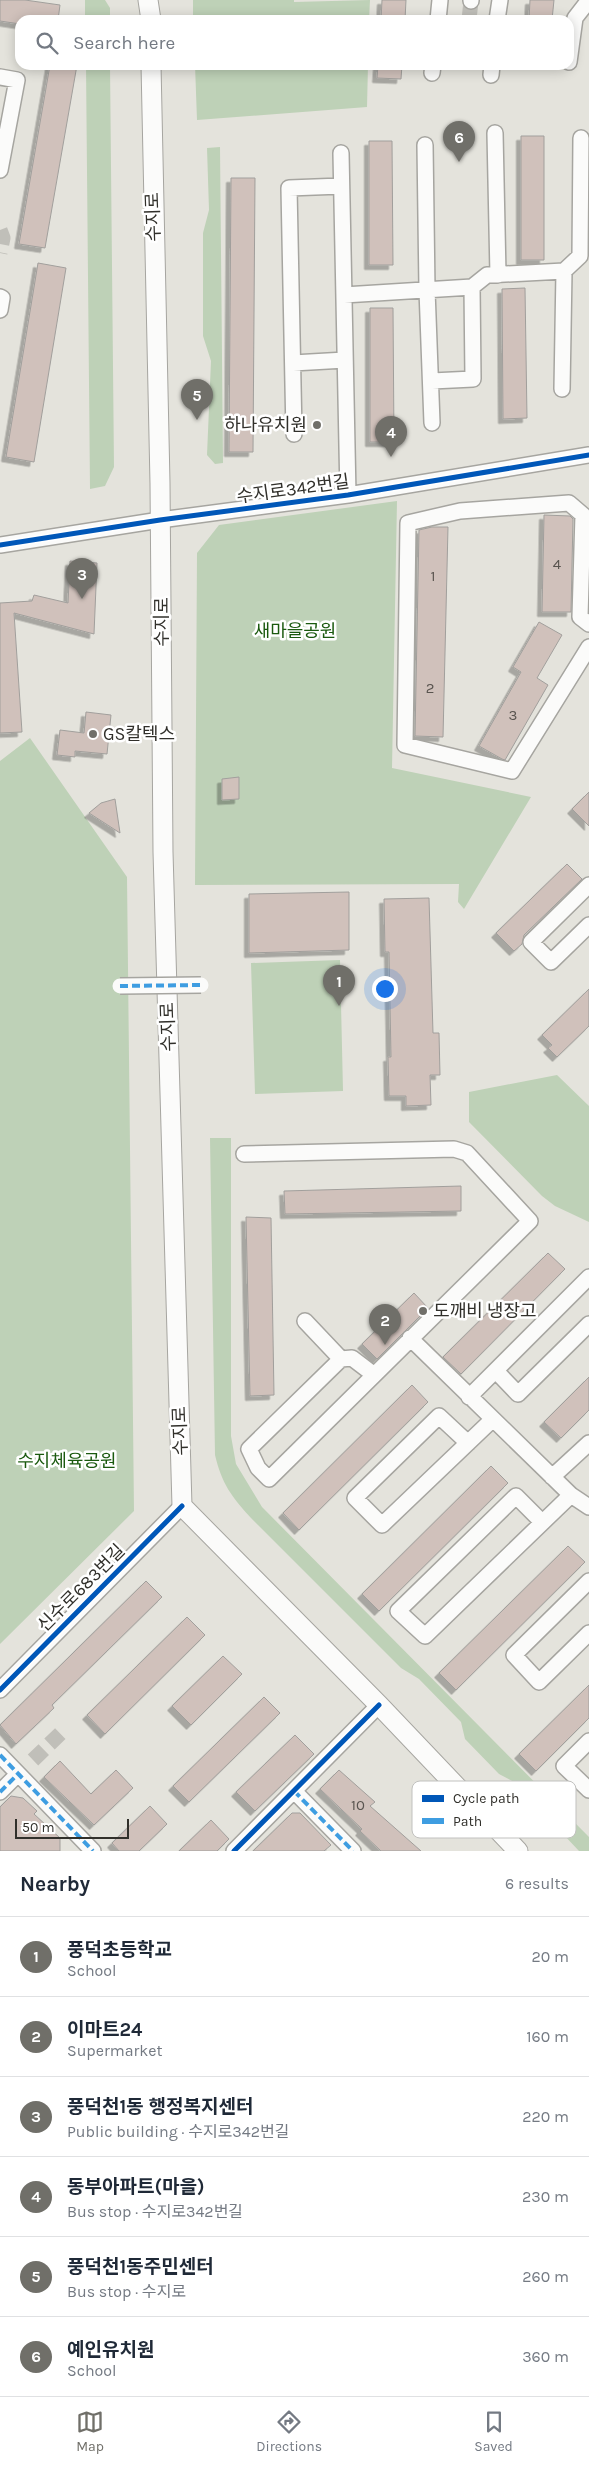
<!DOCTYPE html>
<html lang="en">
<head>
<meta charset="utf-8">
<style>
  :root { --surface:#fff; --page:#f2f2f3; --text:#1f2937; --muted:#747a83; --line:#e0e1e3; --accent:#706f69 }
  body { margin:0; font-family:Karla,"Noto Sans KR",sans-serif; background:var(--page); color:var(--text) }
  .scale { position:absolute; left:15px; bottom:12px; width:114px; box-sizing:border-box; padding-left:5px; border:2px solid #31302b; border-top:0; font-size:14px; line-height:18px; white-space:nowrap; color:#31302b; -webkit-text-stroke:4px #fff; paint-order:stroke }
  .you { position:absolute; left:384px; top:988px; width:18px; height:18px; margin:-12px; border:4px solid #fff; border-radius:50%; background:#1a73e8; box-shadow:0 0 0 8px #1a73e833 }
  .badge { display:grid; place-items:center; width:32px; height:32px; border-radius:50%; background:var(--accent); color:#fff; font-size:16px; font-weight:700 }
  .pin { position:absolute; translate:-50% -41px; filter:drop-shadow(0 1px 2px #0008) }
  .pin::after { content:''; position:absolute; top:26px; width:18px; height:15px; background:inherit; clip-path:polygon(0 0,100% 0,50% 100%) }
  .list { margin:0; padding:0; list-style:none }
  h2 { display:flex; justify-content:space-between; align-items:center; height:65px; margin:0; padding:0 20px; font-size:21px }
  h2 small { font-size:16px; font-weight:400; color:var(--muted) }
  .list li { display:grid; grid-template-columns:32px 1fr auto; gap:15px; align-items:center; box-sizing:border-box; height:80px; padding:0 20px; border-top:1px solid var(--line) }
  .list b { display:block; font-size:19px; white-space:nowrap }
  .list p { margin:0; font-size:16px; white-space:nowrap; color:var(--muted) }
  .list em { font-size:16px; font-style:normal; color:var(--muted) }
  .icon { flex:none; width:28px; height:28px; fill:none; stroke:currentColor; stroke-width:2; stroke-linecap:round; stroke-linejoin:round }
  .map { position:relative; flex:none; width:589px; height:1851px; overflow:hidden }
  .search { position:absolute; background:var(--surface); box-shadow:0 2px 12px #0003; left:15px; right:15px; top:15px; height:55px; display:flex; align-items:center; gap:12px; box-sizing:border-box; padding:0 18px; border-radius:15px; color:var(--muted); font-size:19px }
  .sheet { height:545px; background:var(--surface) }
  nav { display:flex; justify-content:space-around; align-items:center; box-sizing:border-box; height:70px; border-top:1px solid var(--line); background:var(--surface); font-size:14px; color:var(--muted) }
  nav a { display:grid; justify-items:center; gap:2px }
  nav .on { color:var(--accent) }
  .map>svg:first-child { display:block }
</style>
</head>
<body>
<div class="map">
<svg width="589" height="1851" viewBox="0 0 589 1851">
  <defs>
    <filter id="shadow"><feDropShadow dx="-4.5" dy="4.5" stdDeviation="0" flood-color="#0004"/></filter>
  </defs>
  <rect width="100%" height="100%" fill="#e4e3dc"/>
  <path fill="#bed1b7" d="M85,0H105L110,8V20H85Z
    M193,0H294V2L370,0L369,20H193Z
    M86,65H110L114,467L105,486L90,489Z
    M195,65H368L367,107L197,120Z
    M220,147L223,463L215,464L207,455L211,361L203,336V233L209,210L207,148Z
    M397,501L392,768L531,797L464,909L458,902L459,884L195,885L197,553L219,525Z
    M30,738L127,877L134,1511L0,1644V761Z
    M340,960L343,1091L255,1094L251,963Z
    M557,1075L589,1106V1222L555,1206L542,1196L469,1122V1092Z
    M210,1138H231V1436L236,1464L262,1507L589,1837V1851H579L514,1782L499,1774L465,1739L461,1722L419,1679L401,1668L251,1518C231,1496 222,1484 215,1455Z"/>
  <path fill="#d0c1bb" stroke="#a19f9c" filter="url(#shadow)" d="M0,0H25L60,5L58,20H20V24L0,21Z
    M382,0H406L405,20H381Z
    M530,0H554L552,20H529Z
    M50,65H77L45,248L19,244Z
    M378,65H402L401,79L377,78Z
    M521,136H544V260H521Z
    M369,141H392L393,265H369Z
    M231,178H255L253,452H229Z
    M38,263L66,268L34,462L6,457Z
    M525,288L527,418L503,419L502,289Z
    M370,308H393L394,442H370Z
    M544,515L570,516L573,519L571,612H542Z
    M432,527H448L443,737L415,736L419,530Z
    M70,561L97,563L94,634L14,613L22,732L0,733V603L32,601L34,595L68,603Z
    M539,622L562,635L537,678L548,685L505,760L502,759L479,746L521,672L513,667Z
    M86,712L111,715L107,754L75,751V757L57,755L60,730L84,733Z
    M239,777V799L222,800V779Z
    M589,792V826L572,809Z
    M115,799L120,833L89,813L101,803Z
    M567,864L582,879L524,935L522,944L514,951L496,933Z
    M349,892V950L249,953V894Z
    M429,898L433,1033H439L440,1075H430L431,1105L406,1106V1096H389L388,1057H391L389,952H385L384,899Z
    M589,989V1026L557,1057L548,1048L552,1045L542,1035Z
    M461,1186V1211L285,1214L284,1191Z
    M246,1217L271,1218L274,1395L250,1396Z
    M548,1253L565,1269L461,1374L443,1357Z
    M414,1293L428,1308L377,1359L362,1344Z
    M589,1377V1410L561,1438L544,1422Z
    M412,1385L428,1402L299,1530L283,1513Z
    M491,1466L508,1483L379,1611L362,1594Z
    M568,1546L585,1562L456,1690L439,1673Z
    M146,1581L162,1597L52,1705L54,1708L16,1744L0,1725Z
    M187,1617L205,1635L105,1734L87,1715Z
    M223,1656L242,1674L191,1725L172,1706Z
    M589,1685V1718L536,1771L519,1754Z
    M264,1697L280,1713L189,1802L173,1786Z
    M295,1735L314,1754L255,1811L236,1792Z
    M60,1761L91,1794L116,1770L133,1788L94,1825L44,1777Z
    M339,1770L375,1802L370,1806L421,1851H381L360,1831L362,1829L320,1789Z
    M11,1796L23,1798L37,1811L34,1814L60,1838V1851H0V1807Z
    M150,1806L167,1824L139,1851H119L112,1843Z
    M292,1813H300L331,1845L324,1851H253Z
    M211,1820L229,1839L217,1851H179Z"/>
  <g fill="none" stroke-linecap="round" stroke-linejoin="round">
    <path stroke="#c0bfb9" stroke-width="15" stroke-dasharray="15 8" stroke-linecap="butt" d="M469,20L471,1
      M0,230L3,238L0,253
      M33,1760L65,1729"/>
    <defs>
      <path id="minor" d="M471,1V0
        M438,20L440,0
        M497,20L500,0
        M569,62L575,18L589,0
        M432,73L433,65
        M491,75L492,65
        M0,77L17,80L0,170
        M495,133L498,275
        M425,145L427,290L432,423
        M341,153L348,495
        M344,295L472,287L487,275L564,271
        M0,297L2,298L0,310
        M293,363L345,360
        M432,381L473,379L472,287
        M562,389L564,271L580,256L581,138
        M294,434L289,188L341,186
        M0,545L160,520L348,495L589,455
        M589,624L580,617L583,515L569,503L460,511L408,523L405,745L512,771L589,647
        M589,885L531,942L551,962L589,925
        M244,1154L454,1149L467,1153L530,1221L269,1479L258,1468L249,1449L341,1359L352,1358L373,1374
        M305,1321L341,1359
        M410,1338L571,1495L589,1507
        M496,1371L518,1394L589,1324
        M469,1397L589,1277
        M468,1443L439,1416L355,1498L382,1525L493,1419
        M552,1477L589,1443
        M542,1522L516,1496L398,1611L425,1636L571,1495
        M589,1581L514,1655L539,1682L589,1633
        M0,1690L182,1506
        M589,1741L564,1766L589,1790
        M0,1755L93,1851
        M294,1791L353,1851
        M0,1792L18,1774
        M234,1851L379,1705"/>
      <path id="major" d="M148,0L151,20
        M151,65L160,483L163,852L182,1506L379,1705L518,1851"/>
    </defs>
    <use href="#minor" stroke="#a6a5a0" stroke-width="18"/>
    <use href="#major" stroke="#a6a5a0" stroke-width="21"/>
    <use href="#minor" stroke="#fbfbfa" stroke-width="15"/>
    <use href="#major" stroke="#fbfbfa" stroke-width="19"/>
    <defs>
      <path id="minor-bridge" d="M120,986L201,985"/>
    </defs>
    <use href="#minor-bridge" stroke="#a6a5a0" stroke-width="18" stroke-linecap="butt"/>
    <use href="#minor-bridge" stroke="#fbfbfa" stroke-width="15"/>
    <path stroke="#3e9de1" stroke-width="4" stroke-dasharray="8 4" stroke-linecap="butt" d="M120,986L201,985
      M0,1755L93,1851
      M294,1791L353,1851
      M0,1792L18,1774"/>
    <defs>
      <path id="cycleway" d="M0,545L160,520L348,495L589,455
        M0,1690L182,1506
        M234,1851L379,1705"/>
    </defs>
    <use href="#cycleway" stroke="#fff" stroke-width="8"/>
    <use href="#cycleway" stroke="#0057b8" stroke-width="5"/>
  </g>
  <g fill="#706f69" stroke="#fff" stroke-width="2">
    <circle cx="317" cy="425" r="5"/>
    <circle cx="93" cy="734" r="5"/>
    <circle cx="423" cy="1311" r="5"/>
  </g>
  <g text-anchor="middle" stroke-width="5" stroke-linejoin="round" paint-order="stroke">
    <g font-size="15" fill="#59544f">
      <text x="557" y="569">4</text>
      <text x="433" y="581">1</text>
      <text x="430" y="693">2</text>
      <text x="513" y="720">3</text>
      <text x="358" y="1810">10</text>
    </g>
    <g font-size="18" fill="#31302b" stroke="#fff">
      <text transform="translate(153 217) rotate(-92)" y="6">수지로</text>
      <text transform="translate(293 489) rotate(-8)" y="6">수지로342번길</text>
      <text transform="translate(162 622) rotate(-90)" y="6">수지로</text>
      <text transform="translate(168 1027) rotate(-92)" y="6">수지로</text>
      <text transform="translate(180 1431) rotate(-92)" y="6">수지로</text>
      <text transform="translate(81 1588) rotate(-45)" y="6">신수로683번길</text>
    </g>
    <g font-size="18" fill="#31302b" stroke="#fff" text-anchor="start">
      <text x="307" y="431" text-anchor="end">하나유치원</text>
      <text x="103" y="740">GS칼텍스</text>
      <text x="433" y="1317">도깨비 냉장고</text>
    </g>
    <g font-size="18" fill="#1a590e" stroke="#fff">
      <text x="295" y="637">새마을공원</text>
      <text x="67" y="1467">수지체육공원</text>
    </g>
  </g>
  <rect x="412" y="1781" width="164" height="57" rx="8" fill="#fff" stroke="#c1c1bf" stroke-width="1"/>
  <rect x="422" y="1795" width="22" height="7" fill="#0057b8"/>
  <rect x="422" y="1818" width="22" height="6" fill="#3e9de1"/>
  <g font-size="14" fill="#31302b">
    <text x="453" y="1803">Cycle path</text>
    <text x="453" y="1826">Path</text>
  </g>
</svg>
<div class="scale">50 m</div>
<div class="you"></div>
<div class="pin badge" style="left:339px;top:1006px">1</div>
<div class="pin badge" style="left:385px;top:1345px">2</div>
<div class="pin badge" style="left:82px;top:599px">3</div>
<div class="pin badge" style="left:391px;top:457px">4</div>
<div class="pin badge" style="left:197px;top:420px">5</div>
<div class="pin badge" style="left:459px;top:162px">6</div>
<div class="search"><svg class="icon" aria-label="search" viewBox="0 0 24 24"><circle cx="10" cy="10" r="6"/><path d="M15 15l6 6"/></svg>Search here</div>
</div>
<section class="sheet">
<h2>Nearby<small>6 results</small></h2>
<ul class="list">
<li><span class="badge">1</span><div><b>풍덕초등학교</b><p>School</p></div><em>20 m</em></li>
<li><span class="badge">2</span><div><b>이마트24</b><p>Supermarket</p></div><em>160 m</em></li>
<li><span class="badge">3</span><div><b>풍덕천1동 행정복지센터</b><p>Public building · 수지로342번길</p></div><em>220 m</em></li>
<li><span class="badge">4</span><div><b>동부아파트(마을)</b><p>Bus stop · 수지로342번길</p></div><em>230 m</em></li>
<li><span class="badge">5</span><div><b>풍덕천1동주민센터</b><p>Bus stop · 수지로</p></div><em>260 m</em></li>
<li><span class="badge">6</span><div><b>예인유치원</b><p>School</p></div><em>360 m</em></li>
</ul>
</section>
<nav>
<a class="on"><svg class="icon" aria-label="map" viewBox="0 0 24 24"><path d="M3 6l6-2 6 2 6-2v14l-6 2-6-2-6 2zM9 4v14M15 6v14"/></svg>Map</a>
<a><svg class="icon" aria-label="directions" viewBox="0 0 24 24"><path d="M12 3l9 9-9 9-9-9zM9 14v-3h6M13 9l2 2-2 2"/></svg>Directions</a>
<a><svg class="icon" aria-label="saved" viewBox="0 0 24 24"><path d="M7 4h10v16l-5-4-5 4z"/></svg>Saved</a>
</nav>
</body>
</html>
